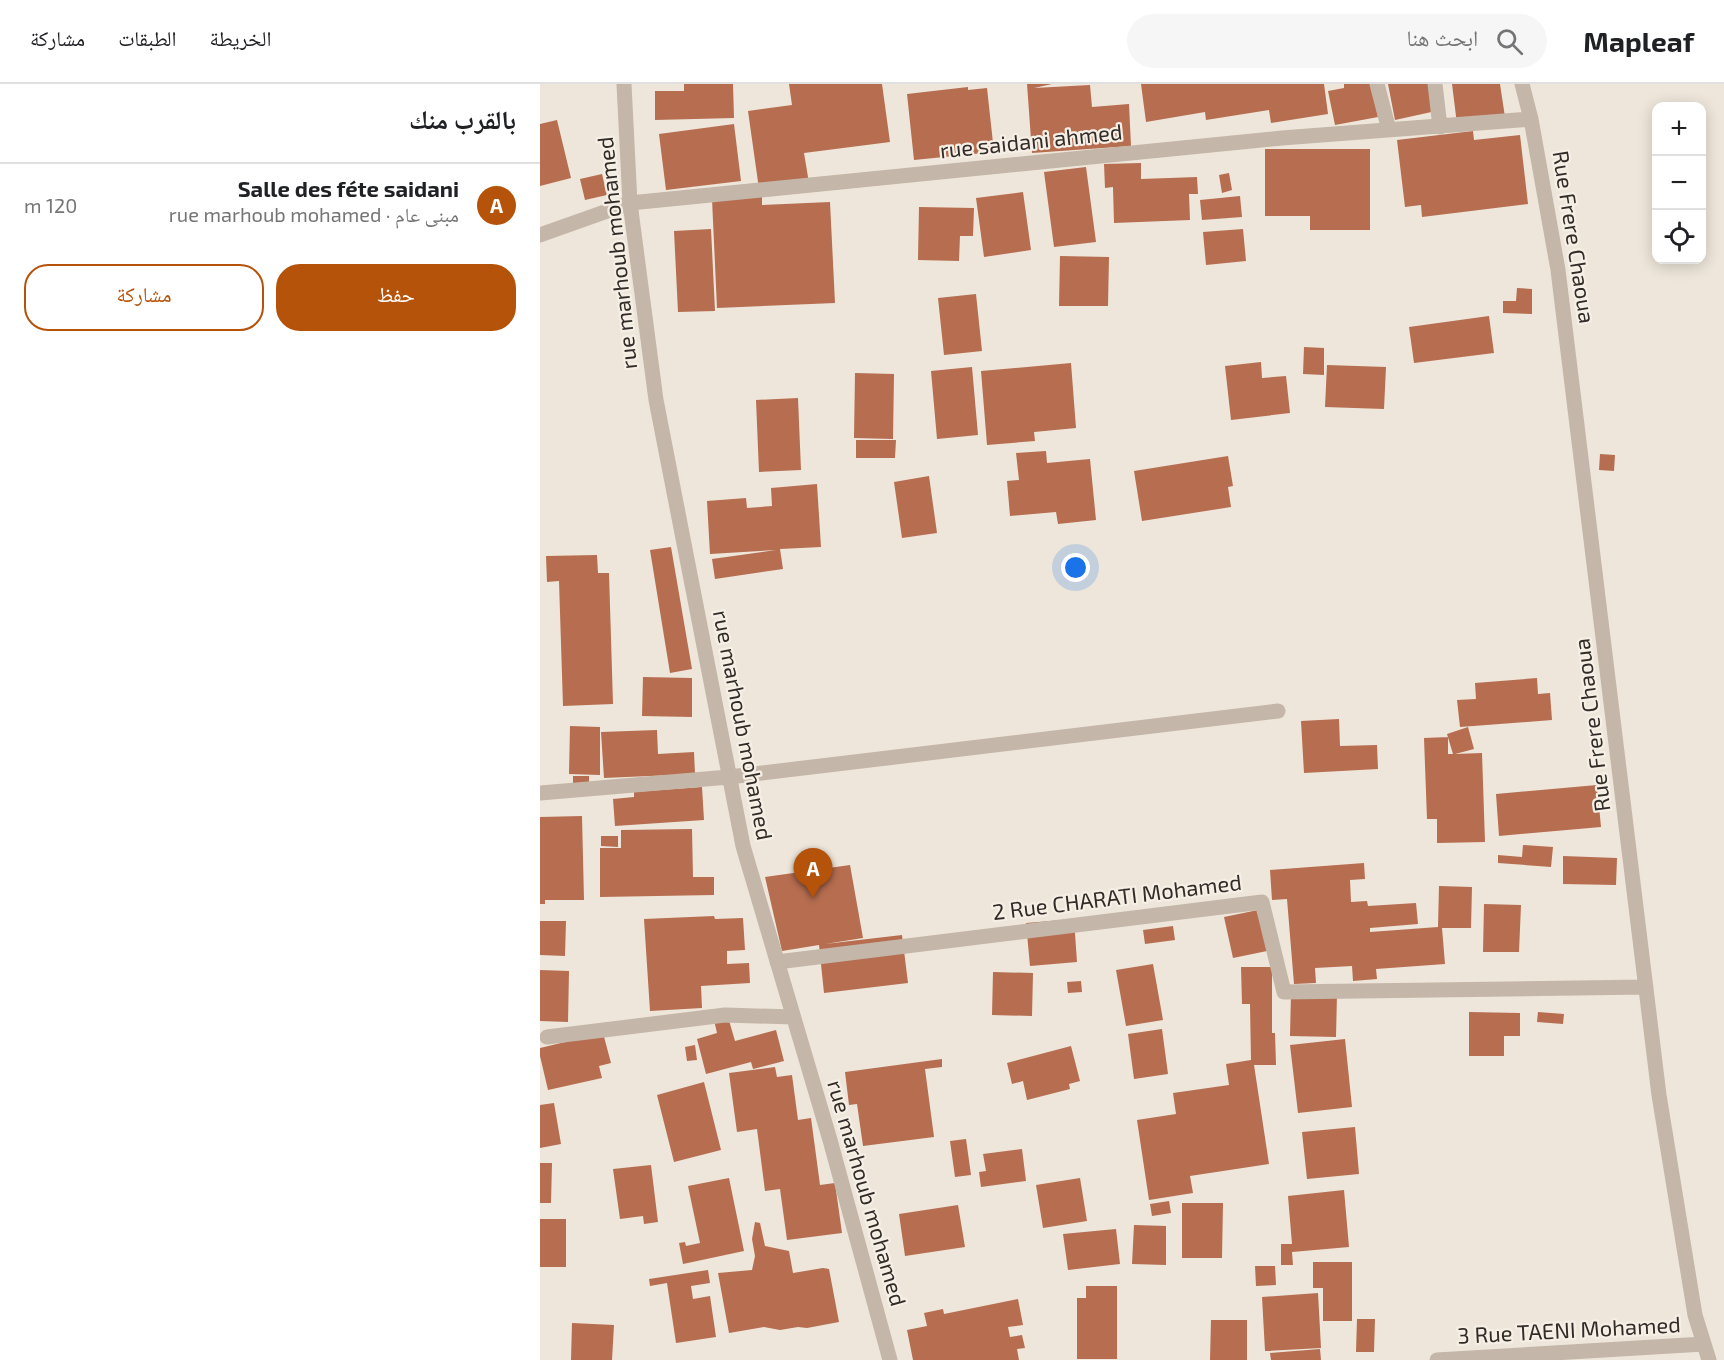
<!DOCTYPE html>
<html lang="ar">
<head>
<meta charset="utf-8">
<style>
  :root { --surface:#fff; --page:#f6f6f6; --text:#202124; --muted:#757577; --line:#e0e0e0; --accent:#b45309 }
  body { margin:0; font-family:"Exo 2","Noto Naskh Arabic",sans-serif; background:var(--page); color:var(--text); direction:rtl }
  .controls { position:absolute; right:18px; top:18px; display:grid; overflow:hidden; border-radius:12px; box-shadow:0 3px 15px #0003 }
  .controls button { width:54px; height:54px; display:grid; place-items:center; padding:0; border:0; border-bottom:2px solid var(--line); background:var(--surface); color:var(--text); font:30px sans-serif }
  .you { position:absolute; left:536px; top:484px; width:21px; height:21px; margin:-15px; border:4px solid #fff; border-radius:50%; background:#1a73e8; box-shadow:0 0 0 9px #1a73e833 }
  .badge { display:grid; place-items:center; width:39px; height:39px; border-radius:50%; background:var(--accent); color:#fff; font-size:20px; font-weight:700 }
  .pin { position:absolute; translate:-50% -50px; filter:drop-shadow(0 2px 3px #0008) }
  .pin::after { content:''; position:absolute; top:32px; width:21px; height:18px; background:inherit; clip-path:polygon(0 0,100% 0,50% 100%) }
  .list { margin:0; padding:0; list-style:none }
  h2 { display:flex; justify-content:space-between; align-items:center; height:78px; margin:0; padding:0 24px; font-size:26px }
  h2 small { font-size:20px; font-weight:400; color:var(--muted) }
  .list li { display:grid; grid-template-columns:39px 1fr auto; gap:18px; align-items:center; box-sizing:border-box; height:84px; padding:0 24px; border-top:2px solid var(--line) }
  .list b { display:block; font-size:22px; white-space:nowrap }
  .list p { margin:0; font-size:20px; white-space:nowrap; color:var(--muted) }
  .list em { font-size:20px; font-style:normal; color:var(--muted) }
  .actions { display:flex; gap:12px; padding:18px 24px }
  .actions a { flex:1; padding:14px 0; border:2px solid var(--accent); border-radius:24px; text-align:center; font-size:21px; color:var(--accent) }
  .actions .main { background:var(--accent); color:#fff }
  .icon { flex:none; width:33px; height:33px; fill:none; stroke:currentColor; stroke-width:2; stroke-linecap:round; stroke-linejoin:round }
  .map { position:relative; flex:none; width:1184px; height:1276px; overflow:hidden; direction:ltr }
  header { display:flex; align-items:center; gap:36px; box-sizing:border-box; height:84px; padding:0 30px; background:var(--surface); border-bottom:2px solid var(--line) }
  header strong { font-size:28px }
  nav { display:flex; gap:33px; margin-inline-start:auto; font-size:21px }
  .search { width:420px; height:54px; background:var(--page); display:flex; align-items:center; gap:15px; box-sizing:border-box; padding:0 21px; border-radius:33px; color:var(--muted); font-size:22px }
  main { display:flex }
  aside { flex:1; background:var(--surface) }
  .map>svg:first-child { display:block }
</style>
</head>
<body>
<header>
<strong>Mapleaf</strong>
<div class="search"><svg class="icon" aria-label="search" viewBox="0 0 24 24"><circle cx="10" cy="10" r="6"/><path d="M15 15l6 6"/></svg>ابحث هنا</div>
<nav><a>الخريطة</a><a>الطبقات</a><a>مشاركة</a></nav>
</header>
<main>
<div class="map">
<svg width="1184" height="1276" viewBox="0 0 1184 1276">
  <rect width="100%" height="100%" fill="#eee6da"/>
  <path fill="#b66d50" d="M144,0H193L194,34L115,36V7H144Z
    M249,0H342L350,58L264,69L269,99L219,105L208,27L252,21Z
    M487,0H512L494,4L550,1L552,23L589,20L591,62L492,69Z
    M601,0H784L788,30L731,39L729,26L666,36L665,28L606,38Z
    M804,0H831L838,33L795,41L788,7L804,4Z
    M848,0H890L896,27L855,36Z
    M912,0H960L965,33L917,40Z
    M428,3V6L447,4L454,68L374,76L367,10Z
    M17,36L31,94L0,102V40Z
    M194,40L201,97L126,106L119,50Z
    M933,47L934,56L980,51L988,120L882,133L881,121L865,123L857,56Z
    M725,65H830V146H770V132H725Z
    M601,79V95L657,93L658,110H649L650,136L574,139L573,103L565,104L564,80Z
    M546,83L556,158L514,163L504,88Z
    M689,89L692,106L682,109L679,91Z
    M62,90L67,111L45,116L40,95Z
    M483,108L491,166L444,173L436,114Z
    M700,112L702,133L662,136L660,116Z
    M222,113V121L290,118L295,219L177,224L172,115Z
    M379,123L434,124L433,152H420L419,177L378,176Z
    M171,145L175,227L138,228L134,147Z
    M703,145L706,177L666,181L663,148Z
    M520,172L569,173L568,222H519Z
    M977,204L992,205V230L963,229V217H976Z
    M436,210L442,267L404,271L398,214Z
    M949,232L954,269L874,279L869,243Z
    M764,263L784,264V291L763,290Z
    M721,278L722,294L746,292L750,329L691,336L685,282Z
    M531,279L536,344L494,348L495,357L447,361L441,287Z
    M787,281L846,283L844,325L785,323Z
    M432,283L438,351L397,355L391,287Z
    M315,289L354,290L353,355L314,354Z
    M258,314L261,386L219,388L216,316Z
    M316,356H356L355,374H316Z
    M506,367L507,379L550,375L556,436L518,440L516,428L470,432L467,397L479,396L476,369Z
    M1060,370L1075,371L1074,387L1059,386Z
    M688,372L693,402L688,403L691,423L602,437L594,387Z
    M389,392L397,449L362,454L354,398Z
    M277,400L281,463L240,465L243,485L175,495L172,475L236,466L170,470L167,417L206,414L207,424L232,422L231,404Z
    M131,463L152,585L130,589L110,466Z
    M57,471L58,489H69L73,620L23,622L19,497L7,498L6,472Z
    M103,593L152,594V633L102,632Z
    M997,594L998,610L1010,609L1012,636L920,643L917,616L936,615L935,599Z
    M799,635L800,662L837,661L838,685L764,689L761,637Z
    M30,642L60,643V691L29,690Z
    M928,643L934,665L915,670L942,669L945,758L897,759V735H887L884,654L908,653V670H913L907,650Z
    M117,646L118,670L154,668L155,690L64,694L61,648Z
    M33,692H49V701H33Z
    M1057,701L1061,743L959,752L956,710Z
    M162,703L164,736L75,742L73,715L94,713V708Z
    M42,732L44,816H5V820H0V733Z
    M152,745L153,793H174V811L60,813V764H81V746Z
    M61,752H78V763L61,762Z
    M983,761L1013,763L1011,783L958,779V771L982,773Z
    M1023,772L1077,774L1076,801L1023,800Z
    M824,779L825,795L810,796L811,818L827,817L828,822L876,819L878,840L830,844V848L898,843L899,802L932,803L931,844H902L905,880L836,885L837,895L813,897L812,882L775,884L776,899L754,900L747,815L732,816L730,786Z
    M310,781L323,854L285,860L362,851L368,899L284,909L279,861L242,867L225,793Z
    M944,820L981,821L979,868H943Z
    M718,826L727,867L693,874L684,833Z
    M174,832L175,835L203,834L205,866L187,867V880L209,879L210,899L161,902L162,924L110,927L104,835Z
    M534,835L537,878L490,882L486,839Z
    M0,837H26L25,872L0,871Z
    M633,842L635,856L605,860L603,846Z
    M613,880L623,936L586,942L576,886Z
    M701,883H732V949H735L736,981H714L729,1080L650,1092L653,1109L609,1116L597,1036L636,1030L633,1009L689,1001L686,980L711,976L710,920H702Z
    M0,886L29,887L28,938L0,937Z
    M453,888L493,889L492,932L452,931Z
    M541,897L542,908L528,909L527,898Z
    M751,910H797L796,953L750,952Z
    M929,928L980,929V952H964V972H929Z
    M998,928L1024,930L1023,940L997,938Z
    M188,933L195,957L236,946L244,977L213,985L211,978L166,990L157,955L177,949L174,936Z
    M622,945L628,990L594,995L588,950Z
    M63,949L71,979L59,982L62,994L8,1006L0,972V964Z
    M805,955L812,1023L758,1029L750,961Z
    M155,961L157,976L147,977L145,963Z
    M531,962L540,997L529,1000L530,1005L487,1016L483,997L472,1000L467,979Z
    M402,975V983L385,985L394,1053L323,1062L317,1020L309,1021L305,988Z
    M235,983L237,993L252,991L258,1036L271,1034L280,1101L295,1099L302,1149L247,1156L240,1105L225,1107L217,1045L197,1048L189,989Z
    M164,998L181,1066L134,1078L117,1011Z
    M14,1019L21,1060L0,1064V1021Z
    M815,1043L819,1090L767,1095L762,1048Z
    M426,1055L431,1091L415,1093L410,1057Z
    M482,1065L486,1097L441,1103L439,1088L446,1087L443,1070Z
    M0,1079H12L11,1119H0Z
    M111,1081L118,1138L104,1140L103,1132L80,1135L73,1085Z
    M189,1094L204,1167L143,1180L139,1159L145,1158L146,1162L160,1159L148,1102Z
    M540,1094L547,1137L503,1144L496,1101Z
    M804,1106L809,1163L752,1168L753,1181H741V1160H752L748,1112Z
    M629,1117L631,1129L612,1132L610,1120Z
    M642,1119H683L682,1174H642Z
    M418,1121L425,1163L365,1172L359,1130Z
    M0,1135H26V1183H0Z
    M215,1138L220,1139L225,1162L249,1167L253,1189L283,1184L289,1185L299,1238L267,1244L258,1243L240,1246L224,1243L189,1249L178,1189L212,1186L215,1172L212,1155Z
    M594,1141L626,1142V1181L592,1180Z
    M576,1145L580,1180L528,1186L523,1150Z
    M773,1178H812V1237H783V1204H773Z
    M715,1182H735L736,1201L716,1202Z
    M168,1186L170,1199L151,1202L153,1215L170,1212L176,1253L136,1259L127,1199L110,1202L109,1195Z
    M546,1202H577V1275H537V1214H546Z
    M778,1209L781,1264L725,1267L722,1213Z
    M478,1215L483,1241L468,1243L470,1253L482,1251L485,1264L477,1265L479,1276H373L367,1246L387,1242L384,1229L403,1225L404,1230Z
    M817,1235H835L834,1268H816Z
    M671,1236H707V1276H670Z
    M32,1239L74,1241L72,1276H31Z
    M780,1265L781,1276H731L730,1269Z"/>
  <g fill="none" stroke-linecap="round" stroke-linejoin="round">
    <path stroke="#c4b6a8" stroke-width="15" d="M84,0L90,119L116,316L203,762L290,1056L350,1276
      M837,0L849,46
      M895,0L900,43
      M982,0L991,35L1018,186L1119,1011L1155,1231L1169,1276
      M0,151L90,119L742,54L991,35
      M0,709L189,693L738,627
      M237,878L722,818L744,908L1106,903
      M7,953L185,931L253,933
      M897,1276L1164,1260"/>
  </g>
  <g text-anchor="middle" stroke-width="4.5" stroke-linejoin="round" paint-order="stroke">
    <g font-size="22" fill="#322b27" stroke="#f6efe6">
      <text transform="translate(491 57) rotate(-6)" y="8">rue saidani ahmed</text>
      <text transform="translate(1034 153) rotate(81)" y="8">Rue Frere Chaoua</text>
      <text transform="translate(77 169) rotate(-96)" y="8">rue marhoub mohamed</text>
      <text transform="translate(203 641) rotate(79)" y="8">rue marhoub mohamed</text>
      <text transform="translate(1052 641) rotate(-97)" y="8">Rue Frere Chaoua</text>
      <text transform="translate(577 813) rotate(-7)" y="8">2 Rue CHARATI Mohamed</text>
      <text transform="translate(327 1109) rotate(74)" y="8">rue marhoub mohamed</text>
      <text transform="translate(1029 1246) rotate(-3)" y="8">3 Rue TAENI Mohamed</text>
    </g>
  </g>
</svg>
<div class="controls">
<button>+</button>
<button>−</button>
<button><svg class="icon" aria-label="locate" viewBox="0 0 24 24"><circle cx="12" cy="12" r="6"/><path d="M12 2v4M12 18v4M2 12h4M18 12h4"/></svg></button>
</div>
<div class="you"></div>
<div class="pin badge" style="left:273px;top:814px">A</div>
</div>
<aside>
<h2>بالقرب منك<small></small></h2>
<ul class="list">
<li><span class="badge">A</span><div><b>Salle des féte saidani</b><p>مبنى عام · rue marhoub mohamed</p></div><em>120 m</em></li>
</ul>
<div class="actions"><a class="main">حفظ</a><a>مشاركة</a></div>
</aside>
</main>
</body>
</html>
